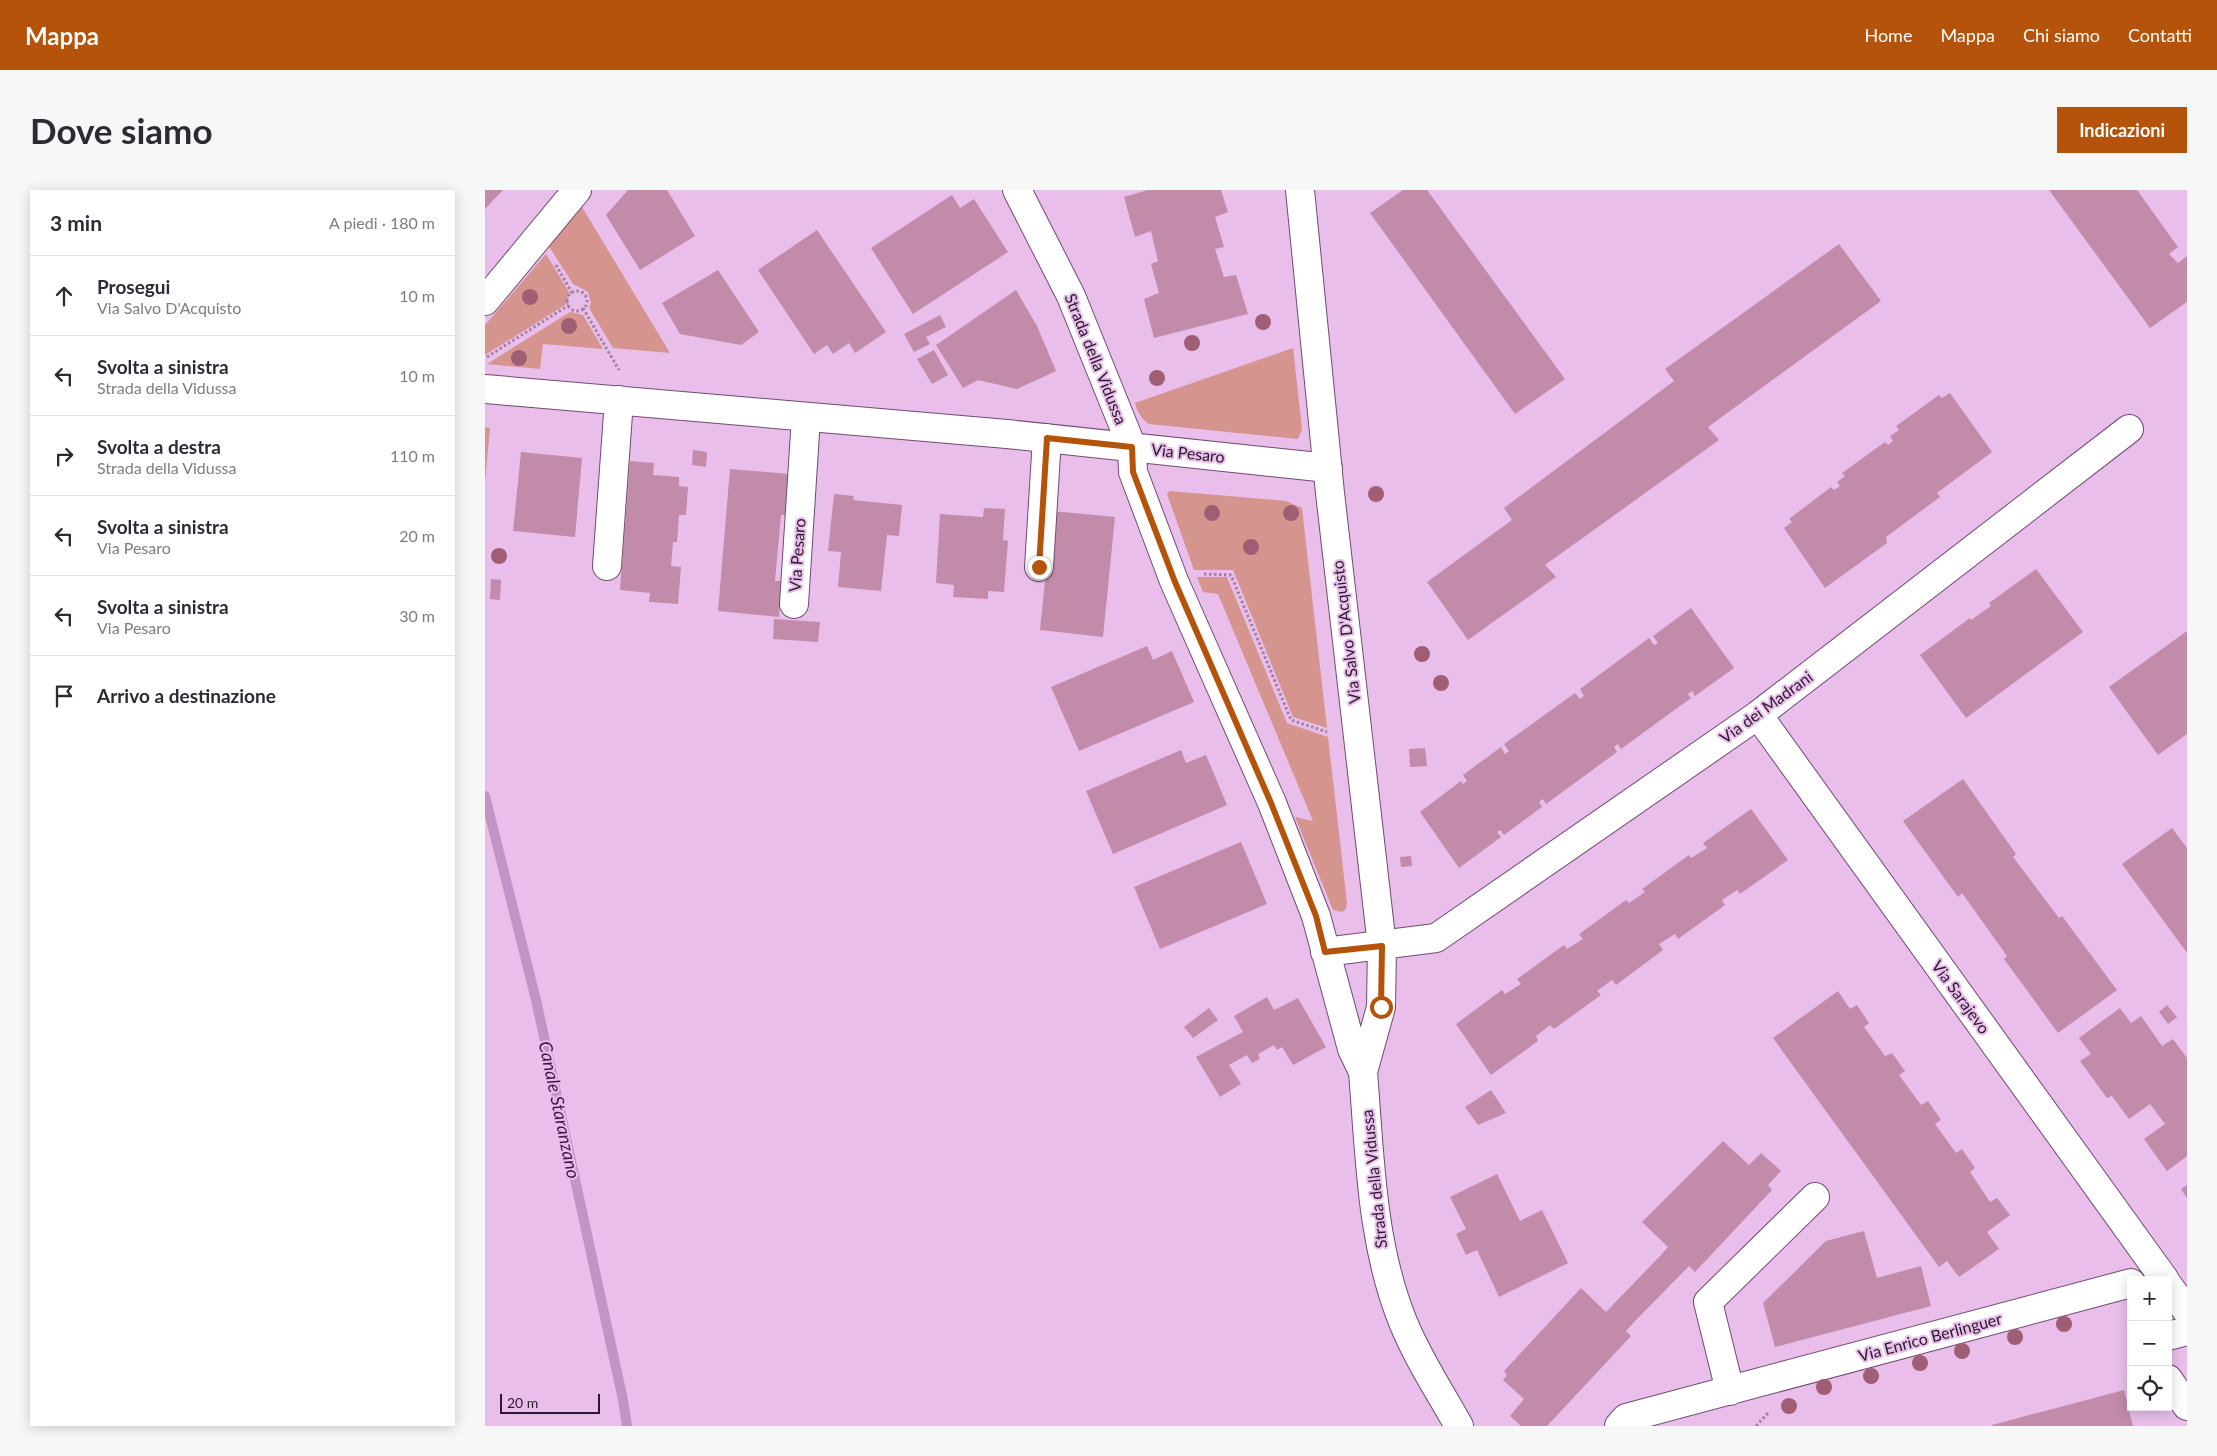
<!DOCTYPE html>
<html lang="it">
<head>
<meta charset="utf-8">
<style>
  :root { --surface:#fff; --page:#f7f7f7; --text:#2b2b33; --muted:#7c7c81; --line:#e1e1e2; --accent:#b45309 }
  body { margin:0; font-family:Lato,sans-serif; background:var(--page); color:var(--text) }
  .controls { position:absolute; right:15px; bottom:15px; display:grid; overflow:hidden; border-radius:0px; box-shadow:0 2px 12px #0003 }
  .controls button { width:45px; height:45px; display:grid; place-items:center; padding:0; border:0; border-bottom:1px solid var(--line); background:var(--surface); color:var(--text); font:25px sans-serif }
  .scale { position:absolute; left:15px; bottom:12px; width:100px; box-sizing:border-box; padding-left:5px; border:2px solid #29192a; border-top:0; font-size:14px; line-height:18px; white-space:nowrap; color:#29192a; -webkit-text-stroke:4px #e9beeb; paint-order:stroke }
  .stop { position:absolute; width:15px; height:15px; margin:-11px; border:4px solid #b45309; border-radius:50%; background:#fff }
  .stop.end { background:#b45309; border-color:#fff; box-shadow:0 1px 5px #0008 }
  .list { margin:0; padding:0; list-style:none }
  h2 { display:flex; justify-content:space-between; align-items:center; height:65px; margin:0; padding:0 20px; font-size:21px }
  h2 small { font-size:16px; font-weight:400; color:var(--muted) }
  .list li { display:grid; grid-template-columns:32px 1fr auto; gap:15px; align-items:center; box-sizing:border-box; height:80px; padding:0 20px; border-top:1px solid var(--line) }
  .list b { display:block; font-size:19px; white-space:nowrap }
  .list p { margin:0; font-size:16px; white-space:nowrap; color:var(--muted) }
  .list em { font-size:16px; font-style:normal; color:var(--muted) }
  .icon { flex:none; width:28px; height:28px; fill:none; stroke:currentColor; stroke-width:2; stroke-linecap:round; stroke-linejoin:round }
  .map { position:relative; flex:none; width:1702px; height:1236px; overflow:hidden; border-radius:0px }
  header { display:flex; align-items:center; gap:30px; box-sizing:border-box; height:70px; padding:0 25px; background:var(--accent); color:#fff }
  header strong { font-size:24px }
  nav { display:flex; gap:28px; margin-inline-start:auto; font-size:18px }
  .intro { display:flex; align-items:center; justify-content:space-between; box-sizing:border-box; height:120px; padding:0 30px }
  h1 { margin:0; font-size:35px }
  .button { padding:12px 22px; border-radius:0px; background:var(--accent); color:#fff; font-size:18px; font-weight:700 }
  main { display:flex; gap:30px; padding:0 30px }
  aside { flex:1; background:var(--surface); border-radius:0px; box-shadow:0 2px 12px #0003 }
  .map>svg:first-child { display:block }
</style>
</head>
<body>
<header>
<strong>Mappa</strong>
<nav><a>Home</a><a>Mappa</a><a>Chi siamo</a><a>Contatti</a></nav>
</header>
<div class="intro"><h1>Dove siamo</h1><a class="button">Indicazioni</a></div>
<main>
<aside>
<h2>3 min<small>A piedi · 180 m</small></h2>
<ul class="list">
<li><svg class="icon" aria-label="ahead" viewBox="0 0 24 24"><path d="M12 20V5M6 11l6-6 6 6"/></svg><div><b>Prosegui</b><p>Via Salvo D'Acquisto</p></div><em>10 m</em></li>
<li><svg class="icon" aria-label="left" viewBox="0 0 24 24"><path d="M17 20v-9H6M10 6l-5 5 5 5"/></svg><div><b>Svolta a sinistra</b><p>Strada della Vidussa</p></div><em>10 m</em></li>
<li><svg class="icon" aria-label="right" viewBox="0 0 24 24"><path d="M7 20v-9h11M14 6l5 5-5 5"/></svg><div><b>Svolta a destra</b><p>Strada della Vidussa</p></div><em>110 m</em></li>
<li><svg class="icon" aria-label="left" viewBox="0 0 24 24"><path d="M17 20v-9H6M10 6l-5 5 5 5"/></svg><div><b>Svolta a sinistra</b><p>Via Pesaro</p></div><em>20 m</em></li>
<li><svg class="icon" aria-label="left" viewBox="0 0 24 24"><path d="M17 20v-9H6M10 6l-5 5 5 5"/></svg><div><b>Svolta a sinistra</b><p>Via Pesaro</p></div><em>30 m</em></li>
<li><svg class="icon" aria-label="arrive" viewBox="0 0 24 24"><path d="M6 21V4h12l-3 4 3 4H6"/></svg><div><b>Arrivo a destinazione</b></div></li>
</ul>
</aside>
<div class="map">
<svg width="1702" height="1236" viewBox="0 0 1702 1236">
  <rect width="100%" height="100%" fill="#e9beeb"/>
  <path fill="#d5958e" d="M97,17L185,163L128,158L104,118L106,113L103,102L88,94L63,55Z
    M61,64L84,102L80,115L0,165V135Z
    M85,122L98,125L118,159L58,154L55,179L2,174Z
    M808,158L817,239L813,249L664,234C657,229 652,222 650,213Z
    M0,237L5,238L0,292Z
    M685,301L801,311L817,318L842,538L808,527L748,380H709L682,304Z
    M712,387H742L802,533L843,547L862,713L861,719L857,722L848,720L810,627L828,631L733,404L718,402Z"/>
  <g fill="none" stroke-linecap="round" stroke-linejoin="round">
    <path stroke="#c293c4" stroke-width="10" d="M0,606L51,810L138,1210L142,1236"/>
  </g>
  <path fill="#c18ba9" d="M0,0H18L0,19Z
    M143,0H182L210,46L155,80L121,25Z
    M663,0H736L743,22L730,27L739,57L730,59L739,87L751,85L763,124L669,148L659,109L674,103L666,74L673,71L666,41L650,47L639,7Z
    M918,0H942L1080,189L1030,224L885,23Z
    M1564,0H1652L1693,57L1684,64L1693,73L1702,66V112L1665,138Z
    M467,5L475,18L489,9L523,62L428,124L386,58Z
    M332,40L401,142L370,163L364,153L348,164L342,155L329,164L273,80Z
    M1354,54L1396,111L1223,237L1234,250L1060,375L1071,387L983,450L942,392L1027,330L1019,318L1189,191L1180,179Z
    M233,80L274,142L256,155L195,144L177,113Z
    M531,100L552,136L571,181L532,199L493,190L478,198L451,155Z
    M455,125L461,137L441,147L445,154L429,162L419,144Z
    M449,160L463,185L447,194L432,169Z
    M1465,203L1507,262L1452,303L1455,307L1401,347L1402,353L1340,398L1299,338L1307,332L1304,329L1346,297L1349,300L1355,296L1352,292L1360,286L1357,283L1400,252L1403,255L1408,251L1405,246L1414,240L1411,236L1454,205L1457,208Z
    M208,260L222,262L221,277L207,275Z
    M36,262L97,268L90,347L28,341Z
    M145,271L169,273L168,285L194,287V296L203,297L201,325H194L192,352H188L186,376L196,377L193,414L164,412L165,403L135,400Z
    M245,279L305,284L301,325H296L290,391H296L294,427L233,421Z
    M349,304L369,306L368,310L417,315L414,346L402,345L396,401L353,397L356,362L343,361Z
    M499,318L520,319L518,350L523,351L519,402L503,401V409L468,407L469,395L451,393L455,324L498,327Z
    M567,321L630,327L618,447L555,440Z
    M1551,379L1598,442L1481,528L1435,465L1485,428L1486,430L1506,416L1504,413Z
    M6,389L16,390L15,410L5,409Z
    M1206,418L1249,478L1210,506L1207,501L1203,504L1206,508L1136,559L1133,554L1129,557L1132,562L1061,614L1058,609L1054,612L1057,617L1019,645L1015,640L1012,642L1016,647L974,678L935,622L976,591L978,594L982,591L978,585L1016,557L1020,564L1024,561L1019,554L1090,503L1095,509L1099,506L1095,499L1164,448L1169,455L1173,453L1168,446Z
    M289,429L335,432L333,452L288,449Z
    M1702,441V544L1673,565L1624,497Z
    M662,456L668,470L687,461L709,512L594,561L566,497Z
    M940,558L942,576L925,577L924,559Z
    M696,560L701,573L721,565L742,615L628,664L601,601Z
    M1478,589L1531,664L1528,667L1574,728L1577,726L1632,800L1573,843L1519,769L1522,766L1477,703L1473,707L1418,631Z
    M1266,619L1303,670L1255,704L1252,700L1237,710L1240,715L1193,749L1190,744L1174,754L1178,760L1131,795L1127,790L1112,801L1116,805L1069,839L1065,835L1051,846L1053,851L1006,885L971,834L1017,800L1020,804L1036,794L1032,789L1079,755L1082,759L1098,749L1094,744L1141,710L1144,713L1160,702L1157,699L1204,665L1206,668L1222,658L1218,653Z
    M1687,638L1702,658V763L1637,674Z
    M756,652L782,714L675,759L649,697Z
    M926,666L927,676L916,677L915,667Z
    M1353,801L1365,819L1372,815L1384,833L1379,837L1400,866L1407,863L1420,881L1414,885L1436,915L1443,911L1456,930L1450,934L1471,963L1477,959L1490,978L1485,982L1505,1012L1512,1008L1525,1025L1502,1042L1514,1059L1474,1087L1462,1071L1454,1077L1288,848Z
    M782,807L789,820L813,808L841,857L808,875L797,857L792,860L789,855L773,864L775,869L767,873L762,865L744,875L756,894L735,907L711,867L758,842L749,826Z
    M1682,815L1692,827L1683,834L1674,822Z
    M724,818L733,830L708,848L699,837Z
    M1635,818L1646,833L1656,826L1677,856L1688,849L1702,868V966L1682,981L1659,949L1680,934L1665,914L1644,929L1627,906L1622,908L1595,871L1606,864L1594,848Z
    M1006,900L1021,923L993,935L980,917Z
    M1238,951L1264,975L1276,963L1296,981L1283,995L1287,1000L1210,1082L1204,1076L1151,1130L1141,1141L1146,1146L1062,1236H1036L1025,1226L1039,1209L1018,1190L1022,1185L1019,1181L1096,1098L1121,1122L1176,1065L1183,1057L1157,1032Z
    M1012,984L1035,1031L1057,1020L1083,1073L1014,1107L992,1060L981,1065L971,1044L981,1039L965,1007Z
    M1702,995V1008L1696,999Z
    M1379,1041L1392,1088L1436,1076L1446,1116L1290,1157L1278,1113L1341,1051Z
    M1639,1200L1648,1236H1507V1235Z"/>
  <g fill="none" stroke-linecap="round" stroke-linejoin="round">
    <defs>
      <path id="minor" d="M532,0L586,106L647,257L648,282L689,391L787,613L831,726L867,859L878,882C885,967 886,1053 918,1132C933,1169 955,1202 974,1236
        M815,0L845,303L897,756L896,817L878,882
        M0,111L92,0
        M0,199L522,244L843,278
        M122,376L134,210
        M554,377L562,248
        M309,414L321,227
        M1273,525L1680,1090
        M840,762L951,748L1273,525L1644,239
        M1683,1095L1702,1121
        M1683,1146L1702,1141
        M1683,1189L1702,1216
        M1245,1201L1223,1112L1330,1007
        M1134,1236L1141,1228L1646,1093"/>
    </defs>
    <use href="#minor" stroke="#704b72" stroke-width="30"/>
    <path stroke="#a281a3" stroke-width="3" stroke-dasharray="2.5 2.5" stroke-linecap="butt" d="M71,75L87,103
      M82 111a10 10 0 1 1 20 0a10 10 0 1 1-20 0Z
      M98,118L134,180
      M2,167L84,115
      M719,384L746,385L806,530L842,542
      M1271,1236L1283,1223"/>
    <use href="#minor" stroke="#fff" stroke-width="28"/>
  </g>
  <g fill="#9f5e74">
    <circle cx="45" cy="107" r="8"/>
    <circle cx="778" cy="132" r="8"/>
    <circle cx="84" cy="136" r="8"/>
    <circle cx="707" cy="153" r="8"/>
    <circle cx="34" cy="168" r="8"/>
    <circle cx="672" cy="188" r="8"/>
    <circle cx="891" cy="304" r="8"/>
    <circle cx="727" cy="323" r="8"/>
    <circle cx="806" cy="323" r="8"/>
    <circle cx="766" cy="357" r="8"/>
    <circle cx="14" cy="366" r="8"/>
    <circle cx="937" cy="464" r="8"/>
    <circle cx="956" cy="493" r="8"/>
    <circle cx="1579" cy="1134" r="8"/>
    <circle cx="1530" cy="1147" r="8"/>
    <circle cx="1477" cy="1161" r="8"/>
    <circle cx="1435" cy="1173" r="8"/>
    <circle cx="1386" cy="1186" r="8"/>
    <circle cx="1339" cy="1197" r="8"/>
    <circle cx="1304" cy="1216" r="8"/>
  </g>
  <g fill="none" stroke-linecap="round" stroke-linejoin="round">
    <path stroke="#b45309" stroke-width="6" d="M554,377L562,248L647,257L648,282L690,392L786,613L831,726L840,762L897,756L896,817"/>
  </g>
  <g text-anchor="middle" stroke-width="4" stroke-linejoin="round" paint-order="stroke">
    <g font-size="16" fill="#29192a" stroke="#e9beeb">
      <text transform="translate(611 169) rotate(68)" y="6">Strada della Vidussa</text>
      <text transform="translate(703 263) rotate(6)" y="6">Via Pesaro</text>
      <text transform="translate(312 365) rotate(-86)" y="6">Via Pesaro</text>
      <text transform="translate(861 442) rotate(-97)" y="6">Via Salvo D'Acquisto</text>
      <text transform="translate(1281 517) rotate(-36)" y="6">Via dei Madrani</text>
      <text transform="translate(1476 807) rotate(54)" y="6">Via Sarajevo</text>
      <text transform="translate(889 989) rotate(-96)" y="6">Strada della Vidussa</text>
      <text transform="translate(1445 1147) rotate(-15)" y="6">Via Enrico Berlinguer</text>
    </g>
    <g font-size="18" font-style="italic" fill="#49104d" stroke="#e9beeb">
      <text transform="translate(74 920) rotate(78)" y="6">Canale Staranzano</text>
    </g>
  </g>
</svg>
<div class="controls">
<button>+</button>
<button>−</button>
<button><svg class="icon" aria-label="locate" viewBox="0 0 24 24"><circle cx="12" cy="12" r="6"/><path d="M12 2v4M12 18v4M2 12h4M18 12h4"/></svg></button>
</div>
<div class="scale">20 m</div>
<div class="stop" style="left:896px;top:817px"></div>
<div class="stop end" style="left:554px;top:377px"></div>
</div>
</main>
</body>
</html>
